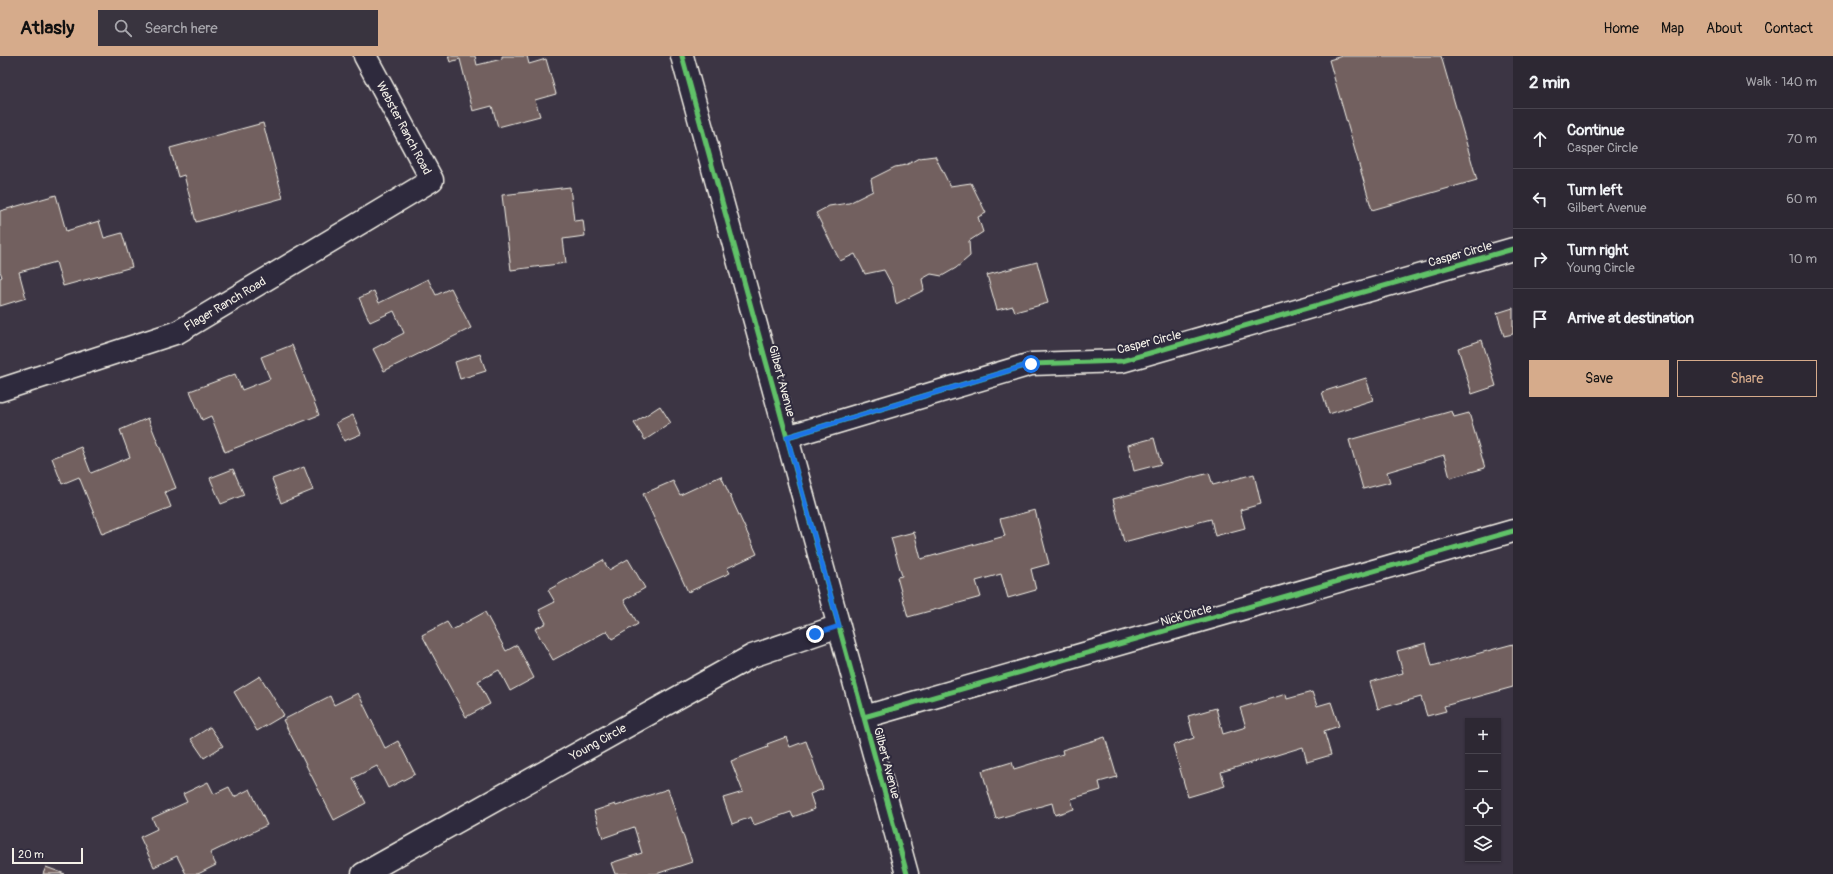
<!DOCTYPE html>
<html lang="en">
<head>
<meta charset="utf-8">
<style>
  :root { --surface:#2d2833; --page:#39343f; --text:#f1f3f6; --muted:#a7a6ac; --line:#48444e; --accent:#d6ab8b }
  body { margin:0; font-family:Pangolin,sans-serif; background:var(--page); color:var(--text) }
  .controls { position:absolute; right:12px; bottom:12px; display:grid; overflow:hidden; border-radius:0px; box-shadow:0 1px 3px #0004 }
  .controls button { width:36px; height:36px; display:grid; place-items:center; padding:0; border:0; border-bottom:1px solid var(--line); background:var(--surface); color:var(--text); font:20px sans-serif }
  .scale { position:absolute; left:12px; bottom:10px; width:71px; box-sizing:border-box; padding-left:4px; border:2px solid #f4f1e8; border-top:0; font-size:11px; line-height:14px; white-space:nowrap; color:#f4f1e8; -webkit-text-stroke:3px #2f2a3d; paint-order:stroke }
  .stop { position:absolute; width:12px; height:12px; margin:-9px; border:3px solid #1a73e8; border-radius:50%; background:#fff }
  .stop.end { background:#1a73e8; border-color:#fff; box-shadow:0 1px 4px #0008 }
  .list { margin:0; padding:0; list-style:none }
  h2 { display:flex; justify-content:space-between; align-items:center; height:52px; margin:0; padding:0 16px; font-size:17px }
  h2 small { font-size:13px; font-weight:400; color:var(--muted) }
  .list li { display:grid; grid-template-columns:26px 1fr auto; gap:12px; align-items:center; box-sizing:border-box; height:60px; padding:0 16px; border-top:1px solid var(--line) }
  .list b { display:block; font-size:15px; white-space:nowrap }
  .list p { margin:0; font-size:13px; white-space:nowrap; color:var(--muted) }
  .list em { font-size:13px; font-style:normal; color:var(--muted) }
  .actions { display:flex; gap:8px; padding:12px 16px }
  .actions a { flex:1; padding:9px 0; border:1px solid var(--accent); border-radius:0px; text-align:center; font-size:14px; color:var(--accent) }
  .actions .main { background:var(--accent); color:#111 }
  .icon { flex:none; width:22px; height:22px; fill:none; stroke:currentColor; stroke-width:2; stroke-linecap:round; stroke-linejoin:round }
  .map { position:relative; flex:none; width:1513px; height:818px; overflow:hidden }
  header { display:flex; align-items:center; gap:24px; box-sizing:border-box; height:56px; padding:0 20px; background:var(--accent); color:#111 }
  header strong { font-size:19px }
  nav { display:flex; gap:22px; margin-inline-start:auto; font-size:14px }
  .search { width:280px; height:36px; background:var(--page); display:flex; align-items:center; gap:10px; box-sizing:border-box; padding:0 14px; border-radius:0px; color:var(--muted); font-size:15px }
  main { display:flex }
  aside { flex:1; background:var(--surface) }
  .map>svg:first-child { display:block }
</style>
</head>
<body>
<header>
<strong>Atlasly</strong>
<div class="search"><svg class="icon" aria-label="search" viewBox="0 0 24 24"><circle cx="10" cy="10" r="6"/><path d="M15 15l6 6"/></svg>Search here</div>
<nav><a>Home</a><a>Map</a><a>About</a><a>Contact</a></nav>
</header>
<main>
<div class="map">
<svg width="1513" height="818" viewBox="0 0 1513 818">
  <rect width="100%" height="100%" fill="#3c3544"/>
  <filter id="ink" filterUnits="userSpaceOnUse"><feTurbulence type="fractalNoise" baseFrequency=".025" numOctaves="2"/><feDisplacementMap in="SourceGraphic" scale="8" xChannelSelector="R" yChannelSelector="G"/><feConvolveMatrix kernelMatrix="1 2 1 2 8 2 1 2 1" color-interpolation-filters="sRGB"/></filter>
  <g filter="url(#ink)">
    <path fill="#72615f" stroke="#f4f1e8" d="M448,0H475L477,9L502,3V0H527L529,8L546,3L556,38L535,44L540,60L498,71L492,50L473,55L460,3L450,6Z
      M1342,0H1441L1477,124L1372,154L1329,4Z
      M263,67L283,142L196,166L184,119L178,121L170,92Z
      M935,100L950,130L971,127L986,157L978,161L983,176L969,185L970,200L956,212L942,220L931,218L922,223L924,234L896,248L893,231L884,214L865,218L855,198L840,205L816,157L829,150L849,147L873,135L871,123L895,111L906,109L919,102Z
      M570,131L574,165L583,164L585,180L563,183L566,207L511,214L502,139Z
      M56,139L66,175L99,165L104,182L122,177L132,211L63,230L56,206L19,216L26,242L0,250V222L2,221L0,215V155Z
      M1037,206L1048,247L1015,256L1013,250L997,254L987,219Z
      M428,223L436,239L451,232L471,272L384,315L373,293L404,277L394,255L370,266L359,242L374,235L379,247Z
      M1513,252V278L1504,280L1497,257Z
      M1482,284L1496,330L1472,338L1458,292Z
      M292,289L319,359L225,396L211,360L202,364L190,335L235,318L242,334L270,323L261,301Z
      M480,298L486,315L460,323L455,306Z
      M1366,322L1373,344L1329,358L1322,336Z
      M660,350L671,367L645,384L634,367Z
      M1452,355L1454,361L1469,357L1485,412L1450,422L1444,399L1387,416L1390,426L1363,433L1349,384Z
      M353,359L361,378L344,385L336,367Z
      M148,362L176,432L165,436L171,451L102,478L79,421L62,428L52,402L81,391L91,417L130,401L120,374Z
      M1154,382L1161,408L1134,415L1128,389Z
      M304,411L313,434L281,447L272,423Z
      M233,413L244,439L221,448L210,422Z
      M1209,417L1213,429L1254,418L1261,448L1240,454L1245,472L1215,480L1211,463L1124,486L1113,443Z
      M721,420L757,498L727,512L730,517L688,536L643,438L673,425L680,439Z
      M1035,454L1049,508L1031,513L1036,534L1008,542L1001,518L976,525L981,541L908,561L897,521L902,520L891,482L914,476L921,503L1005,480L1000,463Z
      M628,503L645,532L624,544L638,568L612,583L607,575L553,604L535,573L546,567L539,554L555,546L548,534L603,504L609,514Z
      M485,556L506,595L517,589L534,622L510,635L499,614L478,625L490,648L466,661L422,579L447,566L452,574Z
      M1426,587L1432,610L1513,588V631L1444,650L1446,655L1427,660L1421,641L1378,653L1370,626L1403,617L1397,595Z
      M260,620L284,659L257,675L234,636Z
      M1312,636L1317,650L1331,646L1339,670L1324,675L1331,699L1307,706L1303,691L1221,716L1225,730L1188,741L1173,689L1194,682L1188,660L1216,652L1223,678L1246,671L1240,652L1286,638L1287,643Z
      M358,637L385,692L398,685L415,718L388,732L377,710L353,722L366,747L334,764L283,664L330,640L334,649Z
      M210,671L223,690L204,702L191,683Z
      M786,681L790,691L806,685L823,733L810,738L815,753L793,761L791,756L754,769L751,761L732,768L723,742L743,736L731,705L768,691L767,688Z
      M1105,681L1117,721L1099,726L1101,734L1071,743L1074,753L1055,759L1052,747L996,763L982,715L1012,706L1014,713L1063,698L1062,694Z
      M208,726L214,738L229,731L234,741L250,733L267,769L210,797L216,809L198,818H186L177,800L154,811L140,781L157,773L152,762L187,746L183,738Z
      M668,733L692,806L656,818H615L611,807L642,797L634,771L603,782L594,755L615,748L616,750Z
      M46,811L65,818H43Z"/>
    <g fill="none" stroke-linecap="round" stroke-linejoin="round">
      <defs>
        <path id="minor" d="M682,0L907,818
          M0,334L178,276L432,124L365,0
          M787,381L1031,308L1122,305L1513,193
          M864,661L1513,475
          M363,818L752,600L839,570"/>
      </defs>
      <use href="#minor" stroke="#f4f1e8" stroke-width="25"/>
      <use href="#minor" stroke="#2f2a3d" stroke-width="22"/>
      <defs>
        <path id="cycleway" d="M682,0L907,818
          M787,381L1031,308L1122,305L1513,193
          M864,661L1513,475"/>
      </defs>
      <use href="#cycleway" stroke="#2f2a3d" stroke-width="8"/>
      <use href="#cycleway" stroke="#61c268" stroke-width="5"/>
    </g>
  </g>
  <g fill="none" stroke-linecap="round" stroke-linejoin="round" filter="url(#ink)">
    <path stroke="#1a73e8" stroke-width="5" d="M815,578L839,570L787,381L1031,308"/>
  </g>
  <g text-anchor="middle" stroke-width="4" stroke-linejoin="round" paint-order="stroke">
    <g font-size="12" fill="#f4f1e8" stroke="#2f2a3d">
      <text transform="translate(404 72) rotate(62)" y="4">Webster Ranch Road</text>
      <text transform="translate(1460 198) rotate(-16)" y="4">Casper Circle</text>
      <text transform="translate(225 248) rotate(-31)" y="4">Flager Ranch Road</text>
      <text transform="translate(1149 286) rotate(-14)" y="4">Casper Circle</text>
      <text transform="translate(782 325) rotate(75)" y="4">Gilbert Avenue</text>
      <text transform="translate(1186 559) rotate(-16)" y="4">Nick Circle</text>
      <text transform="translate(598 686) rotate(-29)" y="4">Young Circle</text>
      <text transform="translate(887 707) rotate(75)" y="4">Gilbert Avenue</text>
    </g>
  </g>
</svg>
<div class="controls">
<button>+</button>
<button>−</button>
<button><svg class="icon" aria-label="locate" viewBox="0 0 24 24"><circle cx="12" cy="12" r="6"/><path d="M12 2v4M12 18v4M2 12h4M18 12h4"/></svg></button>
<button><svg class="icon" aria-label="layers" viewBox="0 0 24 24"><path d="M12 4l9 5-9 5-9-5zM3 14l9 5 9-5"/></svg></button>
</div>
<div class="scale">20 m</div>
<div class="stop" style="left:1031px;top:308px"></div>
<div class="stop end" style="left:815px;top:578px"></div>
</div>
<aside>
<h2>2 min<small>Walk · 140 m</small></h2>
<ul class="list">
<li><svg class="icon" aria-label="ahead" viewBox="0 0 24 24"><path d="M12 20V5M6 11l6-6 6 6"/></svg><div><b>Continue</b><p>Casper Circle</p></div><em>70 m</em></li>
<li><svg class="icon" aria-label="left" viewBox="0 0 24 24"><path d="M17 20v-9H6M10 6l-5 5 5 5"/></svg><div><b>Turn left</b><p>Gilbert Avenue</p></div><em>60 m</em></li>
<li><svg class="icon" aria-label="right" viewBox="0 0 24 24"><path d="M7 20v-9h11M14 6l5 5-5 5"/></svg><div><b>Turn right</b><p>Young Circle</p></div><em>10 m</em></li>
<li><svg class="icon" aria-label="arrive" viewBox="0 0 24 24"><path d="M6 21V4h12l-3 4 3 4H6"/></svg><div><b>Arrive at destination</b></div></li>
</ul>
<div class="actions"><a class="main">Save</a><a>Share</a></div>
</aside>
</main>
</body>
</html>
